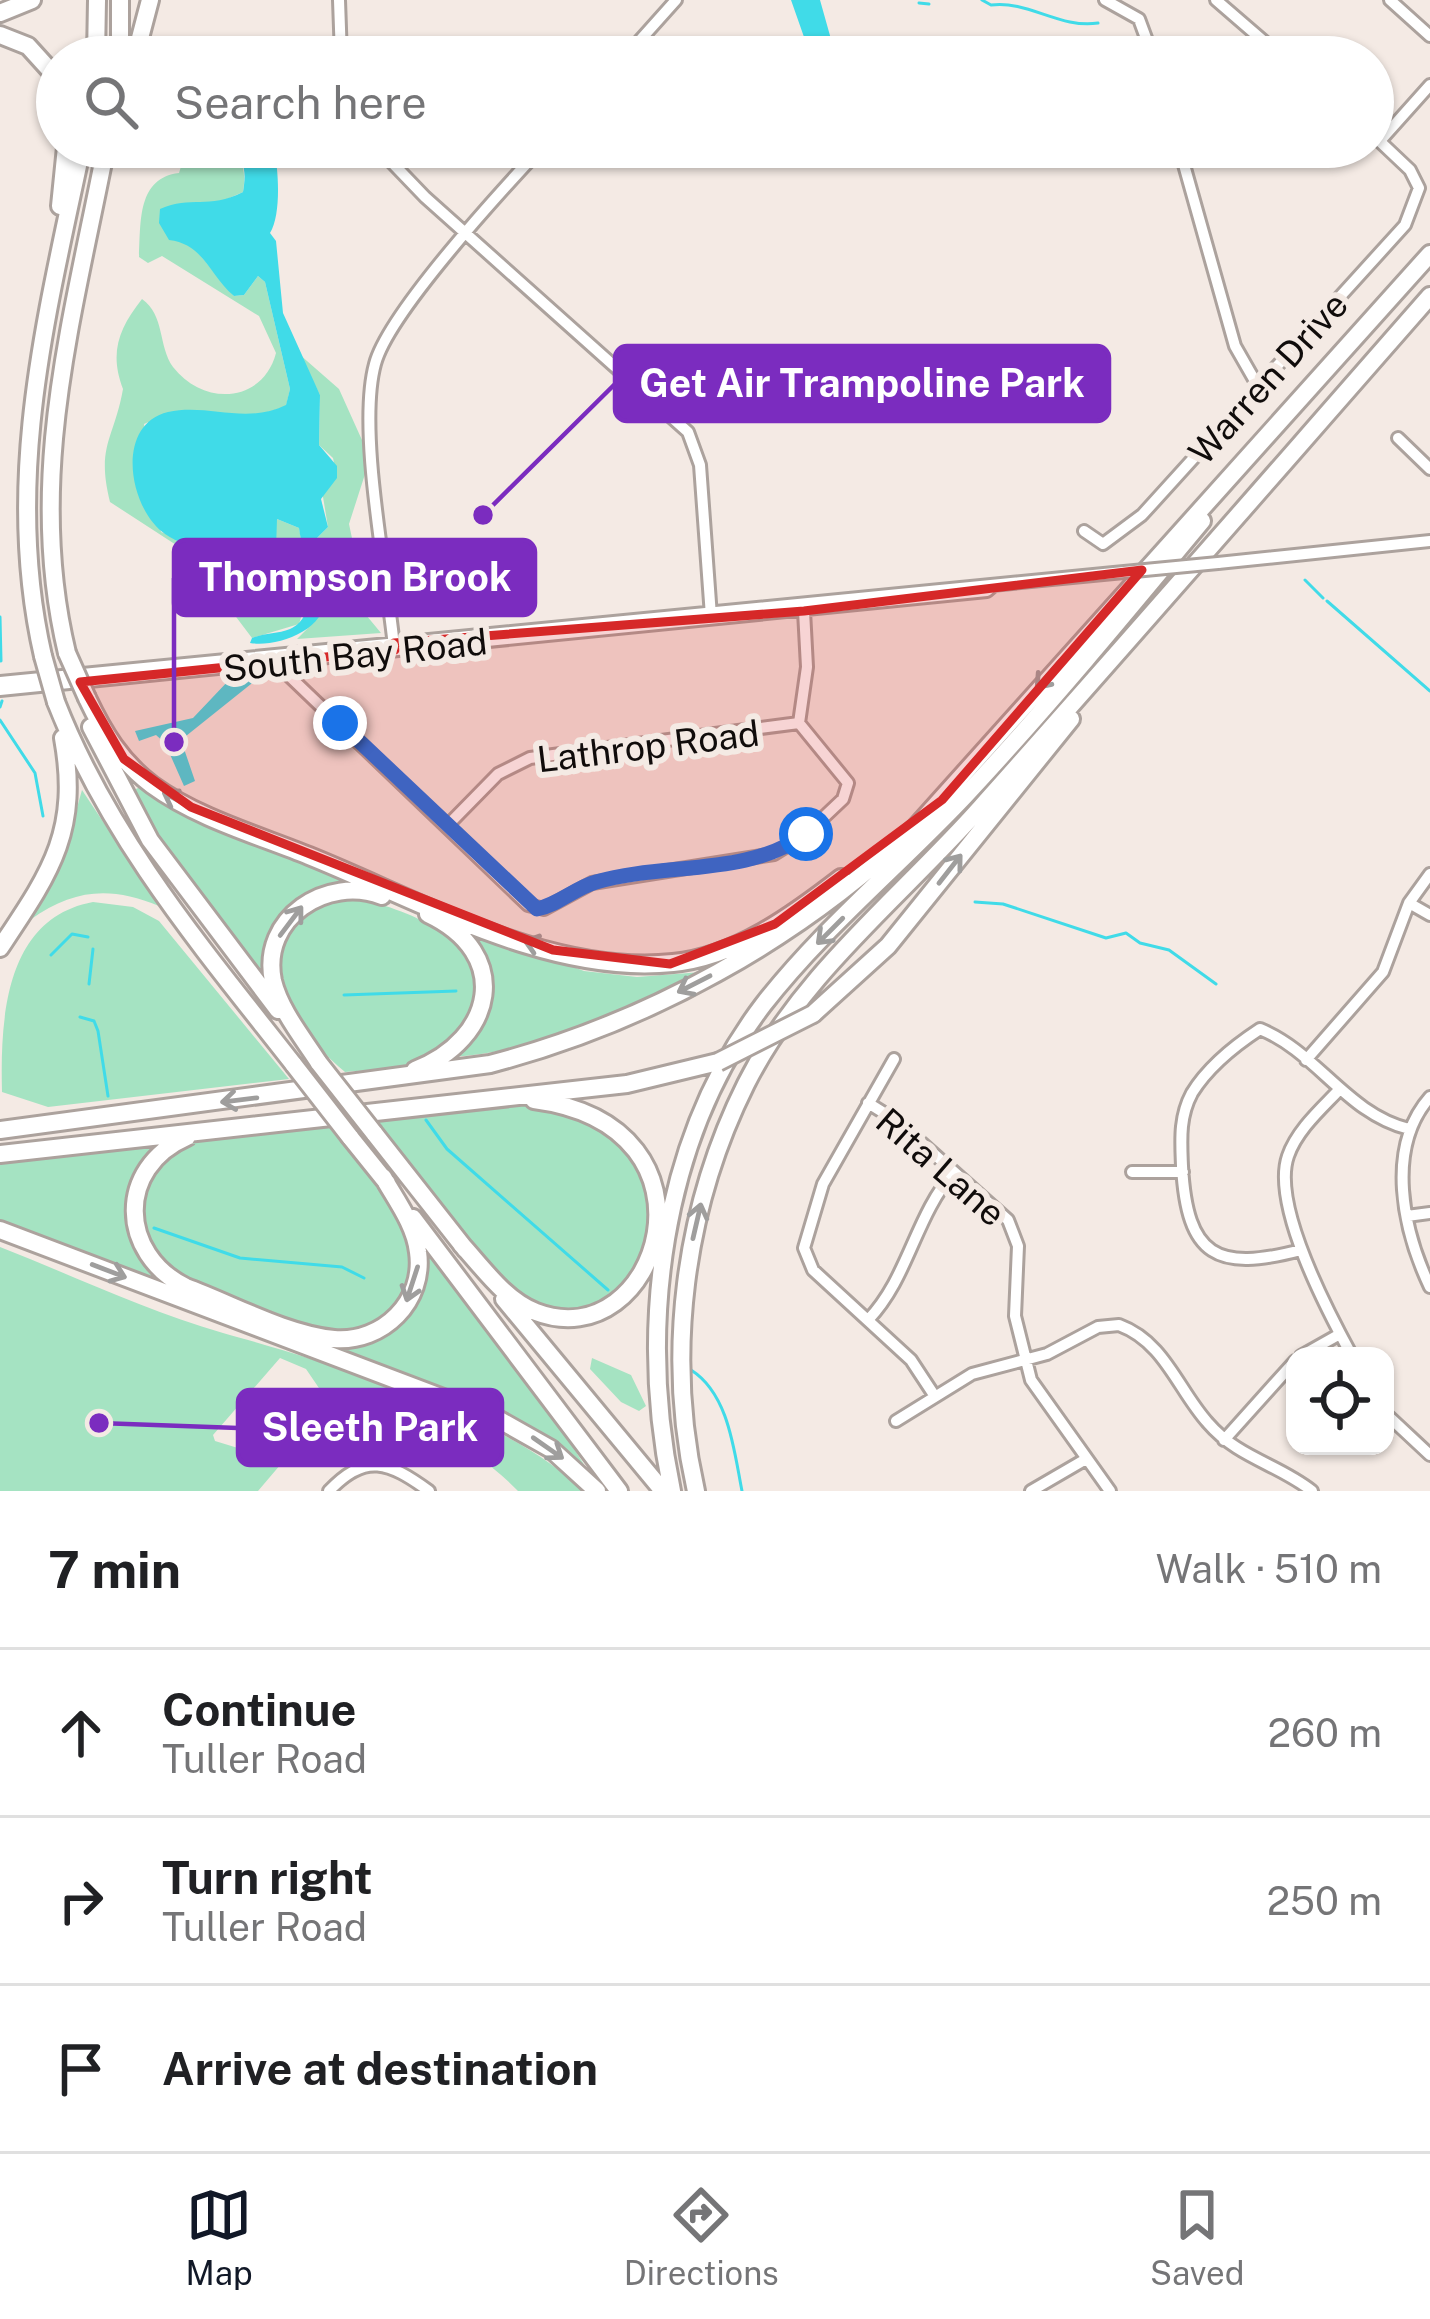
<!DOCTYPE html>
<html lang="en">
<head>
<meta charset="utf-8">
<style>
  :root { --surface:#fff; --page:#f2f2f2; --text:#202124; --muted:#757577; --line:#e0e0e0; --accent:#111827 }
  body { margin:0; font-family:"Public Sans",sans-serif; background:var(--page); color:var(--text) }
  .controls { position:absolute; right:36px; bottom:36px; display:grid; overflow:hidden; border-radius:24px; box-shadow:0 3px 9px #0004 }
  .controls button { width:108px; height:108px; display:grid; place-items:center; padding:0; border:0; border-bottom:3px solid var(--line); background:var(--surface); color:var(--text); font:60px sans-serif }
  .stop { position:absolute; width:36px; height:36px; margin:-27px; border:9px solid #1a73e8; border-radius:50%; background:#fff }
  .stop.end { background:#1a73e8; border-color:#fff; box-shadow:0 3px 12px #0008 }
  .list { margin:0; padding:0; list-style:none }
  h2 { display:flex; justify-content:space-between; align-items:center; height:156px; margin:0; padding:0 48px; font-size:51px }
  h2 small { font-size:39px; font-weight:400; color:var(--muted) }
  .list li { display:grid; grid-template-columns:78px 1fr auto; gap:36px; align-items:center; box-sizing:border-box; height:168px; padding:0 48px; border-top:3px solid var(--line) }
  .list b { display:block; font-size:45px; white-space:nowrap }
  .list p { margin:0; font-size:39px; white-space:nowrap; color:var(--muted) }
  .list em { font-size:39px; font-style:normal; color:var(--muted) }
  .icon { flex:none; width:66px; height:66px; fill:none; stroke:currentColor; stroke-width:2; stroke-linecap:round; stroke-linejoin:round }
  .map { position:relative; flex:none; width:1430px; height:1491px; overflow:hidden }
  .search { position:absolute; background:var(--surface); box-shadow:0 3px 9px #0004; left:36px; right:36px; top:36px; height:132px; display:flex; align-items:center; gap:30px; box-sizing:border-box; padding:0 42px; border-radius:66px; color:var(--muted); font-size:45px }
  .sheet { height:660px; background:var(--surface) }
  nav { display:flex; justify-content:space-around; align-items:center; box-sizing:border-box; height:168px; border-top:3px solid var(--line); background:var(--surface); font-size:33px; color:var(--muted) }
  nav a { display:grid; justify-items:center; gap:6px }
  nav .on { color:var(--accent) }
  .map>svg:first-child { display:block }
</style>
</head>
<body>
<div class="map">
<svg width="1430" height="1491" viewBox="0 0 1430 1491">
  <rect width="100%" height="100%" fill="#f4eae4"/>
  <path fill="#a5e3c2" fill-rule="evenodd" d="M187,147C225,147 250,147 243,192L211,206L194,202L189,242L234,296L244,295L258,276L265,282L290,389L286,406C239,427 189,402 144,424L161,532L218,553L263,558L277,519L299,528L310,588L299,624L252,638L187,552L110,502C96,445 114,440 123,389C109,353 119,328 142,299C165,315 158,346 173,367C204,407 263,403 276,353L259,316L162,256L148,263L139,257C141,222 137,178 179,173Z
    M299,354L339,389L366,449V471L349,524L353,543L345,568L347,592L381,633L297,639L308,628L315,573L310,545L328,527L322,491L337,477L333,458L319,445L320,395Z
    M140,787L221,829L360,884L305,898L264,974L159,839L134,790Z
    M82,790L159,906C110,886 74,889 30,920L61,864Z
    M355,898C410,910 484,938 474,1005C471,1023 454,1047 437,1057C412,1072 373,1069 345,1072C280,1020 238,912 355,898Z
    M93,902L133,907L159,921L289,1079L48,1107L2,1092C0,1016 6,918 93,902Z
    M468,927L584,971L637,977L702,972C626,1012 539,1051 452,1057C507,1020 486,983 466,933Z
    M526,1104C546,1107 571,1108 589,1118C712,1187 626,1351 536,1306C485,1280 413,1166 375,1118Z
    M328,1126C354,1160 402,1203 412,1245C422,1285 387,1337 344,1334C312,1333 279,1316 249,1304C224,1295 184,1288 165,1269C129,1232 135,1169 184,1147C224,1129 284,1132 328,1126Z
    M163,1143L131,1201L164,1284L0,1224V1164Z
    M0,1247C74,1276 147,1311 223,1333C320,1360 515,1418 582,1491H518C476,1447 406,1411 348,1395L338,1397L258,1491H0ZM280,1358L306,1369L321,1391L301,1418L251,1452L215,1441L213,1435Z
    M427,1249L531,1381L590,1474L562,1450L335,1349L393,1328Z
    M592,1358L631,1375L646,1406L639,1411L621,1402L590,1369Z"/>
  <path fill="#40dbe8" d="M791,0H820L836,57H797L804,37Z
    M230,147L274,149C279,171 281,216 270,233L276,241L283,313L320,395L319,445L337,466V478L321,499L328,527L310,545C309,561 315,567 321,579C342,625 281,648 250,643L252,638C264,633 278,634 290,629C324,615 302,553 299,528L277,519L276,549L263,558C231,556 192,552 165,534C129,509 114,425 168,412C208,403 245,425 286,405L290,389L265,282L258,276L244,295L234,296C209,275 204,244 169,240L159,223L160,209C191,195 208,210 243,192C246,175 246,158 230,147Z
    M245,672L261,676L181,740L195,781L184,786L165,743L156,735L139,741L135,731L193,718L230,679Z"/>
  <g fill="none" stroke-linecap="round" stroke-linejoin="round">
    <path stroke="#40dbe8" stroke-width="3" d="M982,0L991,5C1028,0 1060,29 1098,23
      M919,3L929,4
      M1305,580L1323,598
      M1327,601L1430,691
      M0,617L1,661
      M0,707L2,701
      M0,720L35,773L43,816
      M975,902L1003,904L1106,938L1126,933L1140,943L1169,950L1216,984
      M51,955L72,934L88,937
      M89,984L93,949
      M344,995L456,991
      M80,1017L94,1021L98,1031L108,1096
      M426,1120L447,1149L608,1290
      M154,1228L240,1258L342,1267L364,1278
      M691,1370C729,1394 734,1451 742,1491"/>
    <defs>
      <path id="minor" d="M339,0L341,57
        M1105,0L1139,19L1153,57
        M1216,0L1282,57
        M1390,0L1430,36
        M625,57L676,0
        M1380,141L1430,85
        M377,147L425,197L688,432L700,465L711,616
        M1179,147L1235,346L1259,388
        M1398,438L1430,469
        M1084,531L1103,544L1142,515L1405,225L1419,188L1410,170L1373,135
        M1218,563L1430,541
        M394,647C387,574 357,430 375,364C388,314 502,190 542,147
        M277,657L284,671L528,905L544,909L592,883L774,854L806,834L843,799L848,783L799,723L807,667L804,611
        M0,682L1124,572
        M0,690L987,591L994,585
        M448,825L498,774L530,758L799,723
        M1409,903L1430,915
        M894,1059L823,1184L804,1248L813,1270L911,1360L934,1395
        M1306,1060L1383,972L1409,903L1430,874
        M1339,1090C1321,1109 1297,1130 1288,1156C1271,1205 1328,1312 1352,1356
        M1430,1097C1385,1148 1403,1230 1430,1287
        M868,1103L897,1121L1008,1220L1018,1246L1015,1316L1031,1380L1110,1491
        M1132,1172H1183
        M1407,1216L1430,1213
        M1301,1250C1217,1272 1187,1257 1182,1166C1181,1141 1179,1117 1192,1093C1208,1067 1234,1046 1260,1029C1317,1052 1347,1114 1409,1129
        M868,1320C909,1277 915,1216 954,1172
        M1301,1356L1340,1334
        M1385,1413L1430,1455
        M896,1421L972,1374L1047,1354L1098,1327L1119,1325C1165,1342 1178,1390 1208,1423C1238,1458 1278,1464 1312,1491
        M1224,1440L1295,1361
        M329,1491C365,1452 389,1462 429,1491
        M1031,1491L1086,1459"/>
      <path id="highway" d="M0,13L32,0
        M0,35L28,46L57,78
        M96,57L97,0
        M120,57V0
        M135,57L150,0
        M60,206L66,147
        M67,653C25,480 73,318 106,147
        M43,656C3,482 46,318 82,147
        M87,698C103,732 121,762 152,785C197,818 257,835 309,856C421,901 549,976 673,963C736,957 793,915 841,878
        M56,702C110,840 204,950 294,1065
        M91,727L150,840L278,1010
        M0,948C50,873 80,832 63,738
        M813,1014L888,946L1071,719
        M319,1063C303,1038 280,1010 273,981C260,918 327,875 382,896
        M415,1070C495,1039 513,954 428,914
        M0,1130L490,1064C647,1023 798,940 915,828L1430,254
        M374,1133L466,1250
        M187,1137C116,1168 119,1254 186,1287C232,1304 285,1334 334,1339C383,1343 425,1301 418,1252C415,1225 396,1200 383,1177
        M350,1137L387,1183
        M0,1154L627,1084L718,1062
        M413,1218L619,1491
        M0,1230L496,1418L551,1449L597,1491
        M461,1244C483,1268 505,1300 536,1312C658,1359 734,1126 534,1100
        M504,1299L663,1491
        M672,1491C638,1329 660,1141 763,1005C822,929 899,866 965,796C1048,707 1125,614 1202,521
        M696,1491C665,1355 684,1208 746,1084C802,973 899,899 980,808C1131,639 1280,467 1430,296"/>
    </defs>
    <use href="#minor" stroke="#aca29d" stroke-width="16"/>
    <use href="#highway" stroke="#aca29d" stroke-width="22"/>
    <use href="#minor" stroke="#fff" stroke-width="10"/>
    <use href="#highway" stroke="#fff" stroke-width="16"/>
    <defs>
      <path id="minor-bridge" d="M1124,572L1218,563"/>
      <path id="highway-bridge" d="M67,653L87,698
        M43,656L56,702
        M718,1062L813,1014
        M319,1063L374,1133
        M294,1065L350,1137"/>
    </defs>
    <use href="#minor-bridge" stroke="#aca29d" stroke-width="16" stroke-linecap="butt"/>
    <use href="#highway-bridge" stroke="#aca29d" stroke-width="22" stroke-linecap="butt"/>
    <use href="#minor-bridge" stroke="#fff" stroke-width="10"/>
    <use href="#highway-bridge" stroke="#fff" stroke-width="16"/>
  </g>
  <defs><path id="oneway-shaft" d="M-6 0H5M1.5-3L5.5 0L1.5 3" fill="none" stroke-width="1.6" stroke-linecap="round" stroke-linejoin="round" transform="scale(3)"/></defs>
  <g stroke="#9f9e9d">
    <use href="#oneway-shaft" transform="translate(1048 675) rotate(131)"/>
    <use href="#oneway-shaft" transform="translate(179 801) rotate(-152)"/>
    <use href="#oneway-shaft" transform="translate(950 869) rotate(-52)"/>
    <use href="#oneway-shaft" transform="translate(291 921) rotate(-53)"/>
    <use href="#oneway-shaft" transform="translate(830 931) rotate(135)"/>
    <use href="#oneway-shaft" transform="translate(541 946) rotate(-162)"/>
    <use href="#oneway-shaft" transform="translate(694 984) rotate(153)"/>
    <use href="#oneway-shaft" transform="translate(239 1100) rotate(173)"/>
    <use href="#oneway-shaft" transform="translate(697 1221) rotate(-77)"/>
    <use href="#oneway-shaft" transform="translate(109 1271) rotate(21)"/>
    <use href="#oneway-shaft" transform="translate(412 1284) rotate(108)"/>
    <use href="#oneway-shaft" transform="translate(548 1448) rotate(35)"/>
  </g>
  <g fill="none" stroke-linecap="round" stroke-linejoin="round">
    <path stroke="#1a73e8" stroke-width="15" d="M340,723L537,909C558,905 575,888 596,882C664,862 747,877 806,834"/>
  </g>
  <path fill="#d62828" fill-opacity="0.2" stroke="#d62828" stroke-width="9" stroke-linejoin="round" d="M1142,570L942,800L775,924L670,964L553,950L191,807L124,759L80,682L395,650L394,643L804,611Z"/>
  <g text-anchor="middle" stroke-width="12" stroke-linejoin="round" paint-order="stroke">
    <g font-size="36" fill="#100c0b" stroke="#f4eae4">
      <text transform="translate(1268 378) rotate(-48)" y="13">Warren Drive</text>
      <text transform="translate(355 655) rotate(-6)" y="13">South Bay Road</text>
      <text transform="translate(648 746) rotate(-7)" y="13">Lathrop Road</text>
      <text transform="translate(941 1167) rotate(41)" y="13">Rita Lane</text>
    </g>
  </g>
  <path fill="none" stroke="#7b2cbf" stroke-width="4.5" d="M483 515L615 384M174 742L174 578M99 1423L238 1428"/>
  <g fill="#7b2cbf" stroke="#f4eae4" stroke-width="4.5">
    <circle cx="483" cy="515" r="12"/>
    <circle cx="174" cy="742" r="12"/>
    <circle cx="99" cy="1423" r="12"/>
  </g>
  <g fill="#7b2cbf" stroke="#7b2cbf" stroke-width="4.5">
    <rect x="615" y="346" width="494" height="75" rx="12"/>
    <rect x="174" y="540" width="361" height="75" rx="12"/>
    <rect x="238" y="1390" width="264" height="75" rx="12"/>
  </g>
  <g font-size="39" text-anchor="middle" font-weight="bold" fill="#fff">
    <text x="862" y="397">Get Air Trampoline Park</text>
    <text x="355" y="591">Thompson Brook</text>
    <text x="370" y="1441">Sleeth Park</text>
  </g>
</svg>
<div class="controls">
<button><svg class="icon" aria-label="locate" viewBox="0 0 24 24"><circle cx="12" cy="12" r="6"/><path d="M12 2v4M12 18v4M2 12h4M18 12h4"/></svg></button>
</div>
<div class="stop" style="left:806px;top:834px"></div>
<div class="stop end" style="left:340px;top:723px"></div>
<div class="search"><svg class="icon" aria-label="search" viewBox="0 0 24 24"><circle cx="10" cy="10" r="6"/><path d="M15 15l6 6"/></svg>Search here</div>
</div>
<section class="sheet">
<h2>7 min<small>Walk · 510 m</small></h2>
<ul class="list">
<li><svg class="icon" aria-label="ahead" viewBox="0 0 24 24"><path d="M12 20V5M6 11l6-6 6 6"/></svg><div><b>Continue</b><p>Tuller Road</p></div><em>260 m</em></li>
<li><svg class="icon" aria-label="right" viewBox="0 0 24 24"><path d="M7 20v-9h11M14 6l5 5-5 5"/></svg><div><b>Turn right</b><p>Tuller Road</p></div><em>250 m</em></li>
<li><svg class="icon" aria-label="arrive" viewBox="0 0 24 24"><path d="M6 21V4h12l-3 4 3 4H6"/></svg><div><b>Arrive at destination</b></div></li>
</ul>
</section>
<nav>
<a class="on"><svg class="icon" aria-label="map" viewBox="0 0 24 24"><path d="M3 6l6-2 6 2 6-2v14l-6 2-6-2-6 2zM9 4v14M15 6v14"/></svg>Map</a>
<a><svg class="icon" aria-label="directions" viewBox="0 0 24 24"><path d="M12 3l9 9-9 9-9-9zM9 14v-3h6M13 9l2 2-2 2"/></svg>Directions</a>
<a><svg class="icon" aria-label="saved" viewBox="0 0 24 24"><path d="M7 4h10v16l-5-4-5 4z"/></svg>Saved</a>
</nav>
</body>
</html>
